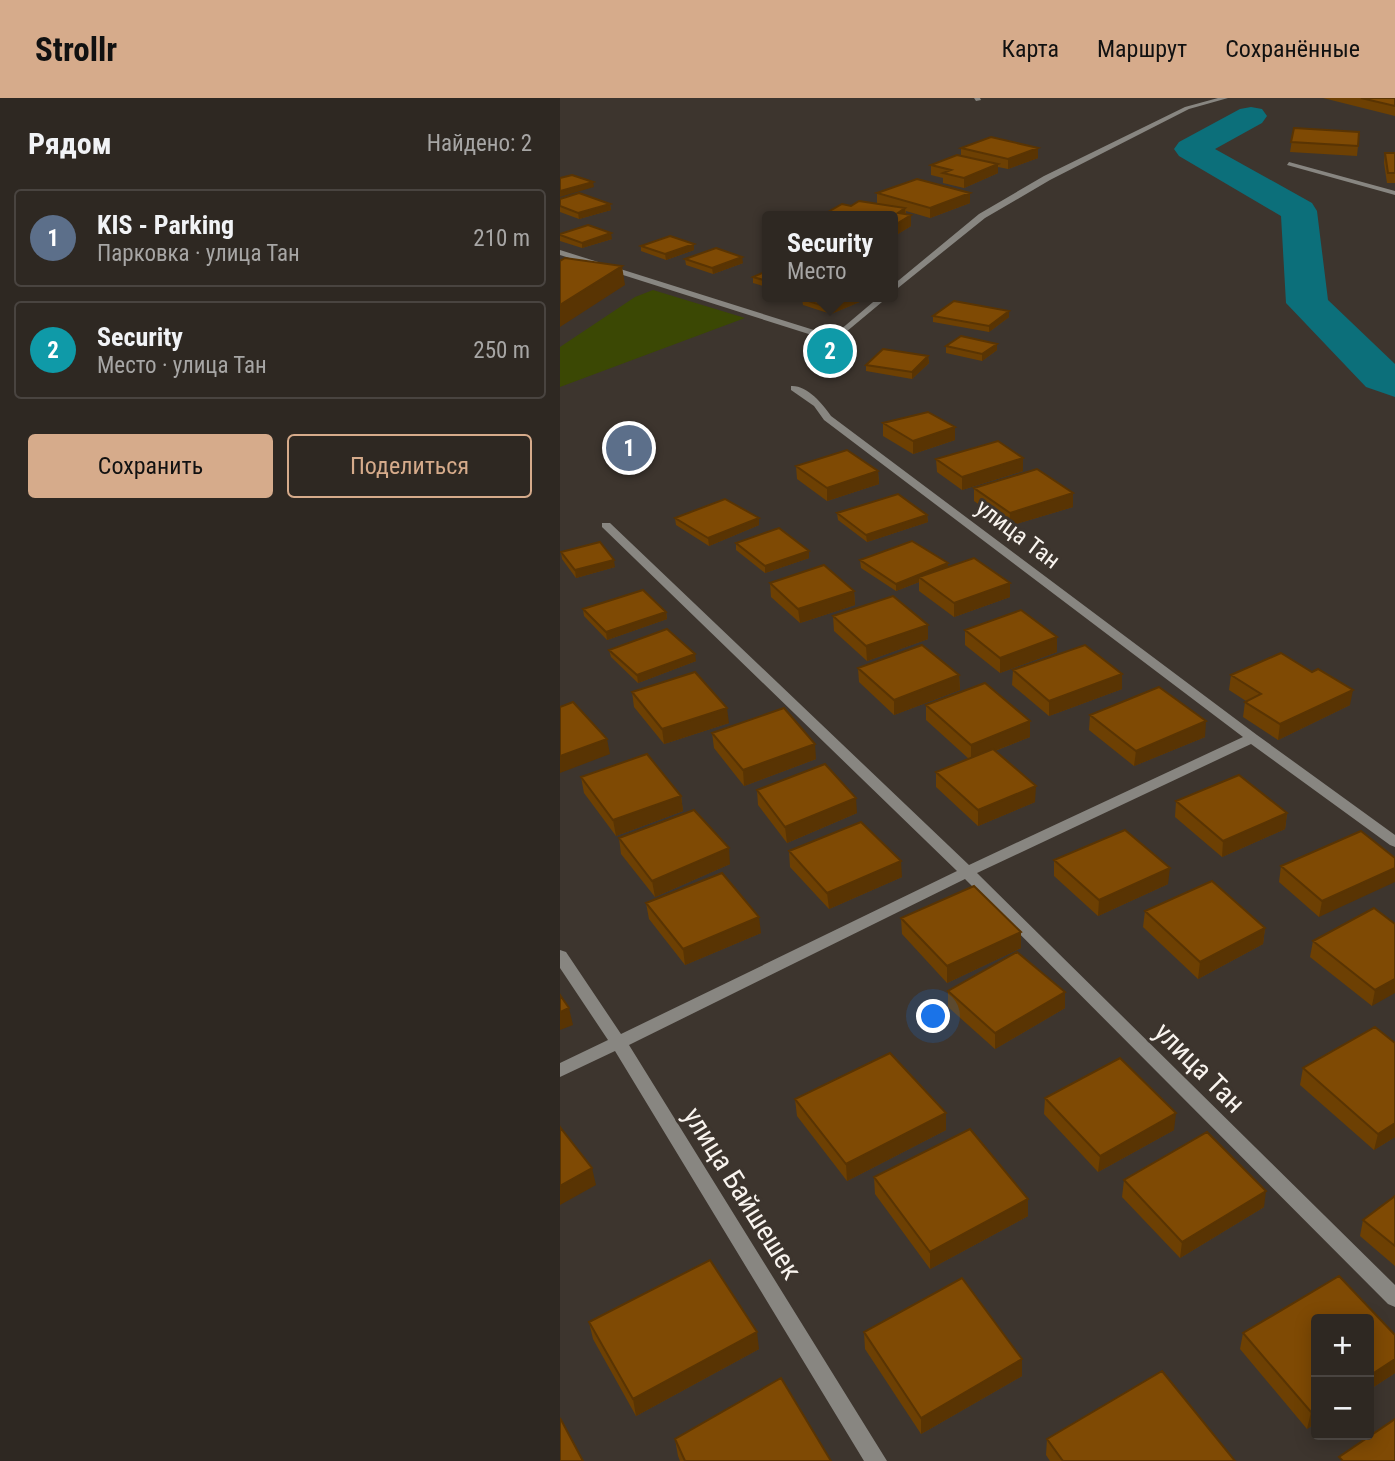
<!DOCTYPE html>
<html lang="ru">
<head>
<meta charset="utf-8">
<style>
  :root { --surface:#2e2822; --page:#36302a; --text:#f1f3f6; --muted:#a7a6a5; --line:#494440; --accent:#d6ab8b }
  body { margin:0; font-family:"Roboto Condensed",sans-serif; background:var(--page); color:var(--text) }
  .controls { position:absolute; right:21px; bottom:21px; display:grid; overflow:hidden; border-radius:7px; box-shadow:0 4px 18px #0003 }
  .controls button { width:63px; height:63px; display:grid; place-items:center; padding:0; border:0; border-bottom:2px solid var(--line); background:var(--surface); color:var(--text); font:35px sans-serif }
  .you { position:absolute; left:374px; top:919px; width:24px; height:24px; margin:-18px; border:5px solid #fff; border-radius:50%; background:#1a73e8; box-shadow:0 0 0 10px #1a73e833 }
  .badge { display:grid; place-items:center; width:46px; height:46px; border-radius:50%; background:var(--accent); color:#fff; font-size:23px; font-weight:700 }
  .pin { position:absolute; translate:-50% -50%; border:4px solid #fff; box-shadow:0 2px 7px #0006 }
  .popup { position:absolute; left:202px; top:113px; width:136px; height:91px; box-sizing:border-box; display:grid; place-content:center; border-radius:7px; background:var(--surface); filter:drop-shadow(0 2px 5px #0005); font-size:23px; white-space:nowrap; color:var(--muted) }
  .popup b { font-size:26px; color:var(--text) }
  .popup::after { content:''; position:absolute; left:50%; top:100%; margin-left:-14px; border:14px solid transparent; border-top-color:var(--surface) }
  .list { margin:0; padding:0; list-style:none }
  h2 { display:flex; justify-content:space-between; align-items:center; height:91px; margin:0; padding:0 28px; font-size:30px }
  h2 small { font-size:23px; font-weight:400; color:var(--muted) }
  .list li { display:grid; grid-template-columns:46px 1fr auto; gap:21px; align-items:center; box-sizing:border-box; height:98px; margin:0 14px 14px; padding:0 14px; border:2px solid var(--line); border-radius:7px }
  .list b { display:block; font-size:26px; white-space:nowrap }
  .list p { margin:0; font-size:23px; white-space:nowrap; color:var(--muted) }
  .list em { font-size:23px; font-style:normal; color:var(--muted) }
  .actions { display:flex; gap:14px; padding:21px 28px }
  .actions a { flex:1; padding:16px 0; border:2px solid var(--accent); border-radius:7px; text-align:center; font-size:24px; color:var(--accent) }
  .actions .main { background:var(--accent); color:#111 }
  .map { position:relative; flex:none; width:835px; height:1363px; overflow:hidden }
  header { display:flex; align-items:center; gap:42px; box-sizing:border-box; height:98px; padding:0 35px; background:var(--accent); color:#111 }
  header strong { font-size:33px }
  nav { display:flex; gap:38px; margin-inline-start:auto; font-size:24px }
  main { display:flex }
  aside { flex:1; background:var(--surface) }
  .map>svg:first-child { display:block }
</style>
</head>
<body>
<header>
<strong>Strollr</strong>
<nav><a>Карта</a><a>Маршрут</a><a>Сохранённые</a></nav>
</header>
<main>
<aside>
<h2>Рядом<small>Найдено: 2</small></h2>
<ul class="list">
<li><span class="badge" style="background:#5c6f8a">1</span><div><b>KIS - Parking</b><p>Парковка · улица Тан</p></div><em>210 m</em></li>
<li><span class="badge" style="background:#0f9aa8">2</span><div><b>Security</b><p>Место · улица Тан</p></div><em>250 m</em></li>
</ul>
<div class="actions"><a class="main">Сохранить</a><a>Поделиться</a></div>
</aside>
<div class="map">
<svg width="835" height="1363" viewBox="0 0 835 1363">
  <rect width="100%" height="100%" fill="#3d352e"/>
  <path fill="#3b4804" d="M93,192L185,220L0,289V249L75,199Z"/>
  <g fill="none" stroke-linecap="round" stroke-linejoin="round">
    <path fill="#0c6f7a" fill-rule="evenodd" d="M691,9L702,11L707,18L702,25L655,51L752,105L757,113L768,202L835,266V299L806,289L726,205L721,118L619,58L614,51L619,44L680,11Z"/>
    <path fill="#888681" fill-rule="evenodd" d="M414,0H420L421,2L416,3Z
      M658,0H668L629,11L490,82L425,120L333,194V187L419,116L484,78L625,9Z
      M729,64L835,93V97L727,67Z
      M0,152L273,238L319,199H328L274,244L0,157Z
      M231,288C247,287 262,305 271,318L697,637L835,737V749L830,747L691,646L417,775L835,1187V1209L828,1206L405,781L69,947L327,1363H304L55,953L0,979V965L48,942L0,870V852L6,854L61,936L397,773L42,429V425H50L409,767L683,639L264,322L254,308L231,292Z"/>
  </g>
  <path fill="#6d4003" d="M763,0H835V18Z
    M734,30L798,48L797,58L730,54Z
    M401,50L478,60L448,71L438,69V75L404,90L383,85V80L371,77V67L401,57Z
    M825,55H835V85H827L824,65Z
    M317,95L410,105L370,120L346,113V116L351,128L333,139V118L291,108L317,106Z
    M0,101L50,106L51,112L19,121L0,114Z
    M0,136L52,141L22,150L0,143Z
    M81,148L134,152L106,162L81,153Z
    M125,161L183,165L153,176L126,167Z
    M207,173V189L193,185V179Z
    M309,200L271,216L243,207L242,201Z
    M373,218L449,219L429,234L373,224Z
    M288,247L289,253L270,261L251,254L250,248Z
    M386,248L437,252L422,263L386,255Z
    M368,258L369,265L352,281L306,273V267Z
    M323,325L395,342L353,356L323,338Z
    M376,361L463,373L402,392L377,374Z
    M236,368L318,373L319,386L267,403L237,381Z
    M414,390L513,395V409L449,428L414,403Z
    M277,415L367,417L368,424L307,444L278,422Z
    M115,420L199,427L149,448L116,427Z
    M176,445L249,460L205,475L176,452Z
    M1,454L55,469L16,480L2,461Z
    M300,462L388,465V469L450,485V499L394,519L359,493V484L336,493L301,470Z
    M210,485L294,493L295,507L240,525L211,499Z
    M23,511L106,514L107,521L47,542L24,518Z
    M273,518L368,527V541L307,563L274,533Z
    M405,532L497,554L440,575L405,547Z
    M49,552L136,563L78,585L51,559Z
    M298,570L399,577L400,592L334,617L299,584Z
    M453,572L562,591L489,618L452,587Z
    M671,577L790,607L718,642L683,619L685,604L686,603L669,592Z
    M72,594L169,625L104,646L74,609Z
    M366,607L470,623V639L435,653L475,704L418,728L376,689V674L409,661L366,622Z
    M530,617L645,639L574,668L529,632Z
    M152,635L256,661L184,688L154,650Z
    M21,679L121,698L123,713L56,738L24,695Z
    M197,692L297,715L227,745L198,707Z
    M616,703L727,715L725,731L662,759L615,719Z
    M59,740L170,766L95,799L61,756Z
    M229,753L342,779L269,811L230,769Z
    M835,760L759,819L719,784L721,768Z
    M494,762L608,786L538,818L494,778Z
    M86,805L201,835L125,867L89,821Z
    M585,813L705,830L703,846L638,881L583,829Z
    M341,820L461,834V850L387,885L342,836Z
    M835,826L812,908L750,859L753,843Z
    M388,893L505,894V910L435,951L388,909Z
    M743,970L835,1039L814,1052L740,987Z
    M485,1000L614,1032L538,1074L484,1016Z
    M235,1001L386,1015V1032L287,1083L237,1018Z
    M314,1079L468,1101V1118L370,1171L315,1096Z
    M564,1082L704,1109L620,1160L562,1099Z
    M835,1098V1168L800,1138L803,1122Z
    M779,1178L835,1237V1275L809,1292V1221H756V1325L747,1331L680,1251L683,1235Z
    M29,1224L199,1251L76,1318L33,1241Z
    M304,1234L462,1261V1278L361,1336L305,1251Z
    M115,1341L271,1363H120L118,1358Z
    M487,1341L675,1363H490L486,1357Z"/>
  <path fill="#593403" d="M478,50V60L448,71V61Z
    M438,66V75L404,90V80Z
    M33,84L34,89L0,99V93Z
    M410,95V105L370,120V110Z
    M50,106L51,112L19,121L18,115Z
    M345,110L346,120L351,117V128L333,139V128L338,115Z
    M51,135L52,141L22,150V145Z
    M134,146V152L106,162L105,156Z
    M182,159L183,165L153,176L152,170Z
    M62,168L65,187L0,229V207Z
    M296,199L309,200L271,216L270,210Z
    M449,213V219L429,234V228Z
    M437,246V252L422,263V256Z
    M288,247L289,253L270,261L269,255Z
    M368,258L369,265L352,281V274Z
    M395,329V342L353,356V343Z
    M463,360V373L402,392V379Z
    M318,373L319,386L267,403V390Z
    M513,395V409L449,428L450,415Z
    M367,417L368,424L307,444L306,437Z
    M199,420V427L149,448L148,440Z
    M249,453V460L205,475V468Z
    M54,462L55,469L16,480L15,472Z
    M388,465V472L359,479V484L336,493V486Z
    M450,485V499L394,519V505Z
    M294,493L295,507L240,525L238,511Z
    M106,514L107,521L47,542L46,534Z
    M368,527V541L307,563L306,548Z
    M497,539V554L440,575V560Z
    M135,556L136,563L78,585L77,577Z
    M562,576V591L489,618V603Z
    M399,577L400,592L334,617V602Z
    M793,592L790,607L718,642L720,626Z
    M167,610L169,625L104,646L102,631Z
    M470,623V639L411,662V647Z
    M646,623L645,639L574,668L576,653Z
    M47,641L50,656L0,675V658Z
    M255,646L256,661L184,688L183,672Z
    M476,688L475,704L418,728V712Z
    M121,698L123,713L56,738L53,722Z
    M296,700L297,715L227,745L225,729Z
    M727,715L725,731L662,759L663,743Z
    M169,750L170,766L95,799L92,783Z
    M341,763L342,779L269,811L267,795Z
    M610,770L608,786L538,818L539,802Z
    M835,770V784L759,819L762,803Z
    M199,819L201,835L125,867L123,851Z
    M705,830L703,846L638,881L640,864Z
    M461,834V850L387,885V868Z
    M835,881V895L812,908L815,892Z
    M505,894V910L435,951V935Z
    M9,910L13,927L0,932V914Z
    M386,1015V1032L287,1083L286,1066Z
    M616,1015L614,1032L538,1074L540,1058Z
    M835,1025V1039L814,1052L818,1036Z
    M32,1070L36,1087L0,1107V1088Z
    M706,1093L704,1109L620,1160L622,1144Z
    M468,1101V1118L370,1171V1154Z
    M197,1234L199,1251L76,1318L73,1301Z
    M462,1261V1278L361,1336V1320Z
    M835,1261V1275L809,1292V1278Z
    M756,1311V1325L747,1331L751,1314Z"/>
  <path fill="#7f4a04" stroke="#593403" stroke-width="2" d="M801,0H835V8Z
    M734,30L799,34L798,48L731,44Z
    M431,39L478,50L448,61L401,50Z
    M825,55H835V75H828Z
    M397,57L438,66L404,80L383,75L391,72L371,67Z
    M12,77L33,84L0,93V80Z
    M357,81L410,95L370,110L317,95Z
    M19,95L50,106L18,115L0,108V101Z
    M299,103L345,110L338,115L351,117L333,128V118H261L282,106L291,108Z
    M28,127L51,135L22,145L0,137V136Z
    M110,138L134,146L105,156L81,148Z
    M156,150L182,159L152,170L125,161Z
    M5,160L62,168L0,207V163Z
    M207,173V183L193,179Z
    M248,199H296L270,210L242,201Z
    M394,203L449,213L429,228L373,218Z
    M401,238L437,246L422,256L386,248Z
    M269,240L288,247L269,255L250,248Z
    M323,251L368,258L352,274L306,267Z
    M368,314L395,329L353,343L323,325Z
    M438,343L463,360L402,379L376,361Z
    M287,352L318,373L267,390L236,368Z
    M477,371L513,395L450,415L414,390Z
    M338,396L367,417L306,437L277,415Z
    M165,401L199,420L148,440L115,420Z
    M219,430L249,453L205,468L176,445Z
    M352,443L388,465L336,486L300,462Z
    M40,444L54,462L15,472L1,454Z
    M414,460L450,485L394,505L359,479Z
    M264,467L294,493L238,511L210,485Z
    M83,492L106,514L46,534L23,511Z
    M333,498L368,527L306,548L273,518Z
    M461,512L497,539L440,560L405,532Z
    M107,531L135,556L77,577L49,552Z
    M362,547L399,577L334,602L298,570Z
    M525,547L562,576L489,603L453,572Z
    M721,555L752,574L758,571L793,592L720,626L685,604L701,596L671,577Z
    M135,574L167,610L102,631L72,594Z
    M425,585L470,623L411,647L366,607Z
    M599,589L646,623L576,653L530,617Z
    M13,604L47,641L0,658V609Z
    M224,610L255,646L183,672L152,635Z
    M433,651L476,688L418,712L376,674Z
    M87,656L121,698L53,722L21,679Z
    M265,666L296,700L225,729L197,692Z
    M679,677L727,715L663,743L616,703Z
    M134,712L169,750L92,783L59,740Z
    M301,724L341,763L267,795L229,753Z
    M565,732L610,770L539,802L494,762Z
    M801,733L835,760V770L762,803L721,768Z
    M162,775L199,819L123,851L86,805Z
    M652,783L705,830L640,864L585,813Z
    M414,788L461,834L387,868L341,820Z
    M814,810L835,826V881L815,892L753,843Z
    M457,854L505,894L435,935L388,893Z
    M0,897L9,910L0,914Z
    M815,929L835,945V1025L818,1036L743,970Z
    M330,955L386,1015L286,1066L235,1001Z
    M560,960L616,1015L540,1058L485,1000Z
    M0,1029L32,1070L0,1088Z
    M410,1031L468,1101L370,1154L314,1079Z
    M647,1034L706,1093L622,1144L564,1082Z
    M835,1098V1148L803,1122Z
    M150,1162L197,1234L73,1301L29,1224Z
    M779,1178L835,1237V1261L809,1278V1221H756V1311L751,1314L683,1235Z
    M402,1180L462,1261L361,1320L304,1234Z
    M602,1273L675,1363H503L487,1341Z
    M221,1280L271,1363H125L115,1341Z
    M0,1320L23,1363H0Z
    M835,1321V1363H783L779,1359Z"/>
  <g text-anchor="middle" stroke-width="6" stroke-linejoin="round" paint-order="stroke">
    <g font-size="24" fill="#f9f4ef" stroke="#3d352e">
      <text transform="translate(458 436) rotate(37)" y="8">улица Тан</text>
    </g>
    <g font-size="28" fill="#f9f4ef" stroke="#3d352e">
      <text transform="translate(640 969) rotate(45)" y="10">улица Тан</text>
      <text transform="translate(183 1095) rotate(58)" y="10">улица Байшешек</text>
    </g>
  </g>
</svg>
<div class="controls">
<button>+</button>
<button>−</button>
</div>
<div class="you"></div>
<div class="pin badge" style="left:69px;top:350px;background:#5c6f8a">1</div>
<div class="pin badge" style="left:270px;top:253px;background:#0f9aa8">2</div>
<div class="popup"><b>Security</b>Место</div>
</div>
</main>
</body>
</html>
